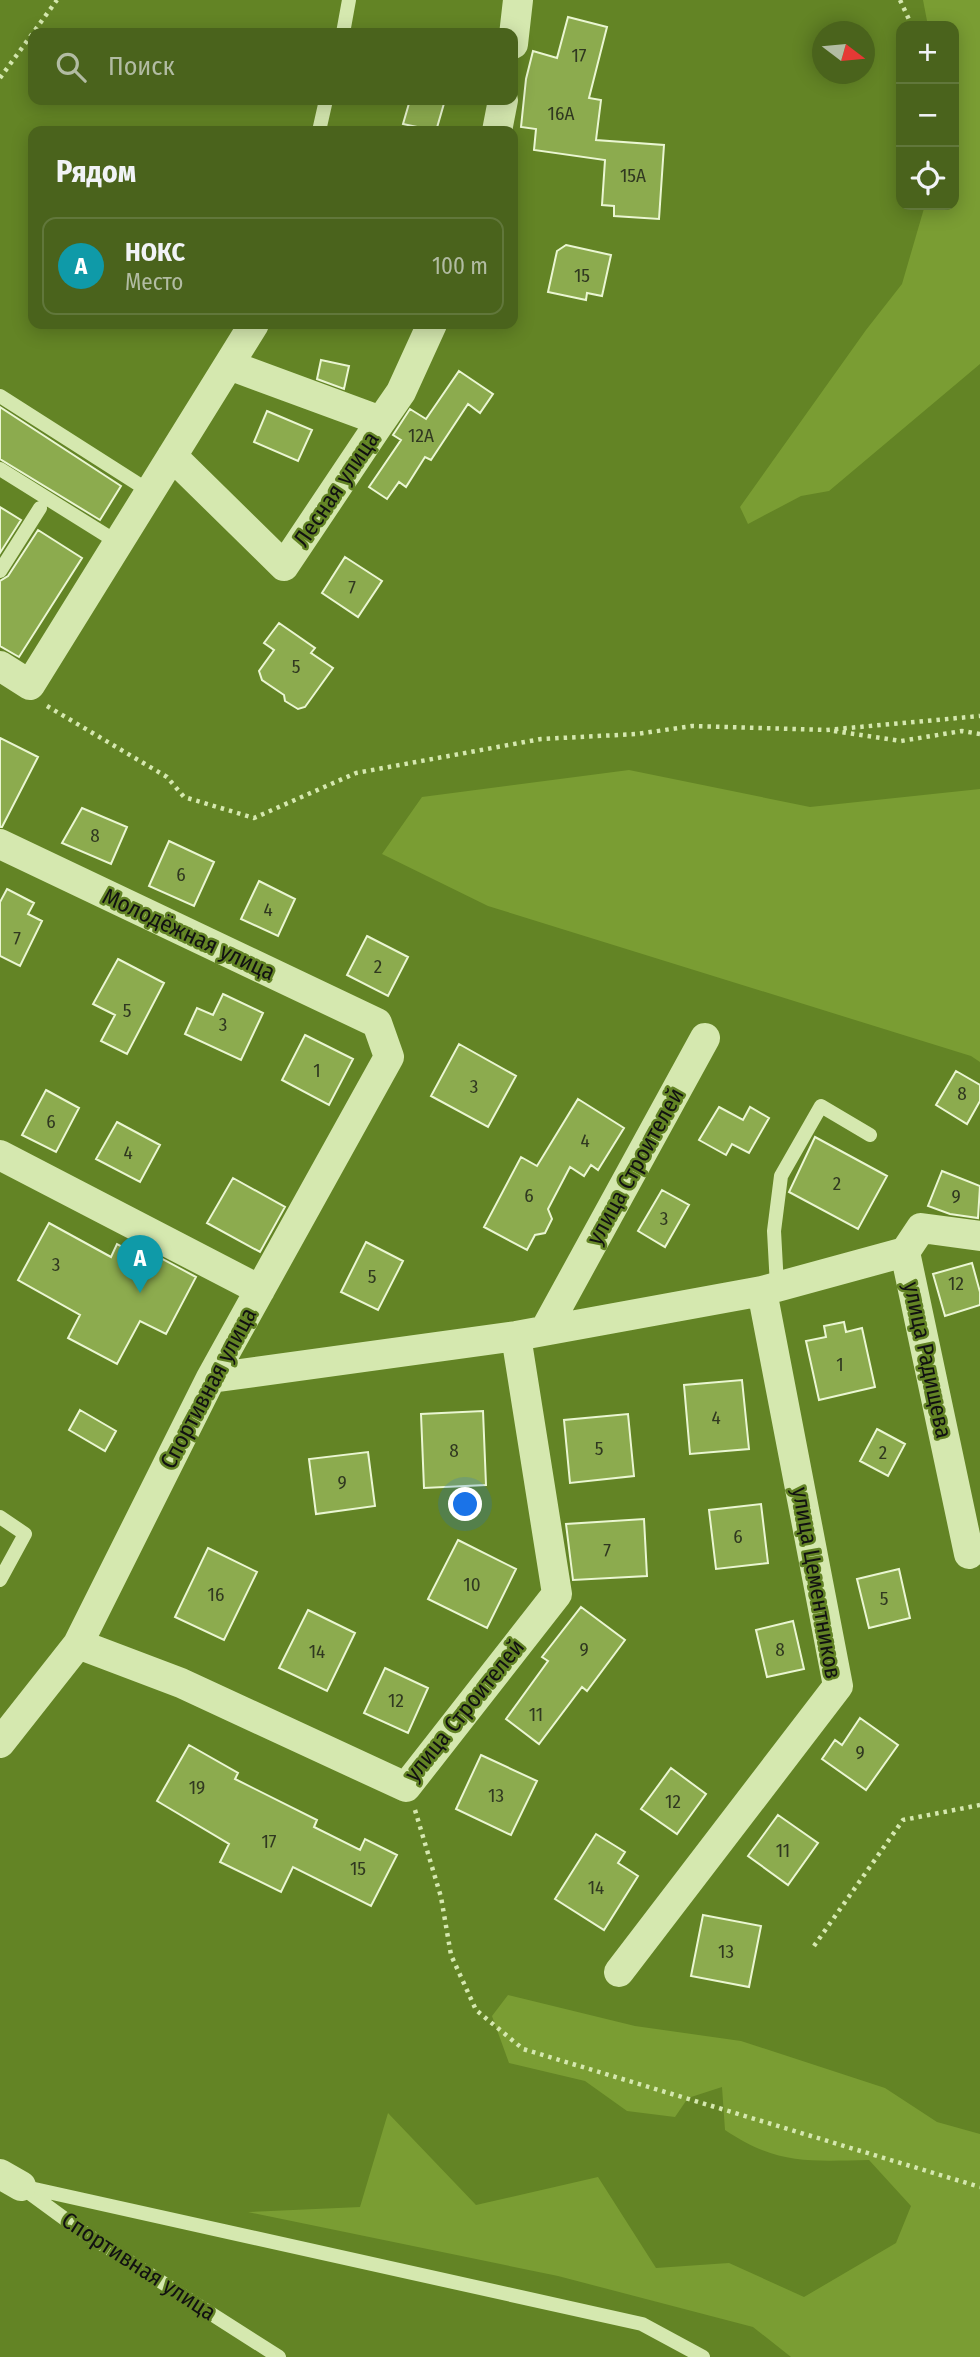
<!DOCTYPE html>
<html lang="ru">
<head>
<meta charset="utf-8">
<style>
  :root { --surface:#4a631c; --page:#546c29; --text:#f1f3f6; --muted:#b2bca3; --line:#61773b; --accent:#d4b9f4 }
  body { margin:0; font-family:"Fira Sans Condensed",sans-serif; background:var(--page); color:var(--text) }
  .controls { position:absolute; right:21px; top:21px; display:grid; overflow:hidden; border-radius:14px; box-shadow:0 4px 18px #0003 }
  .controls button { width:63px; height:63px; display:grid; place-items:center; padding:0; border:0; border-bottom:2px solid var(--line); background:var(--surface); color:var(--text); font:35px sans-serif }
  .compass { position:absolute; left:812px; top:21px; width:63px; height:63px; border-radius:50%; background:var(--surface); box-shadow:0 4px 18px #0003; rotate:106deg }
  .you { position:absolute; left:466px; top:1505px; width:24px; height:24px; margin:-18px; border:5px solid #fff; border-radius:50%; background:#1a73e8; box-shadow:0 0 0 10px #1a73e833 }
  .badge { display:grid; place-items:center; width:46px; height:46px; border-radius:50%; background:var(--accent); color:#fff; font-size:23px; font-weight:700 }
  .pin { position:absolute; translate:-50% -58px; filter:drop-shadow(0 2px 4px #0008) }
  .pin::after { content:''; position:absolute; top:37px; width:24px; height:21px; background:inherit; clip-path:polygon(0 0,100% 0,50% 100%) }
  .list { margin:0; padding:0; list-style:none }
  h2 { display:flex; justify-content:space-between; align-items:center; height:91px; margin:0; padding:0 28px; font-size:30px }
  h2 small { font-size:23px; font-weight:400; color:var(--muted) }
  .list li { display:grid; grid-template-columns:46px 1fr auto; gap:21px; align-items:center; box-sizing:border-box; height:98px; margin:0 14px 14px; padding:0 14px; border:2px solid var(--line); border-radius:14px }
  .list b { display:block; font-size:26px; white-space:nowrap }
  .list p { margin:0; font-size:23px; white-space:nowrap; color:var(--muted) }
  .list em { font-size:23px; font-style:normal; color:var(--muted) }
  .icon { flex:none; width:38px; height:38px; fill:none; stroke:currentColor; stroke-width:2; stroke-linecap:round; stroke-linejoin:round }
  .map { position:relative; flex:none; width:980px; height:2357px; overflow:hidden }
  .search { position:absolute; background:var(--surface); box-shadow:0 4px 18px #0003; left:28px; top:28px; width:490px; height:77px; display:flex; align-items:center; gap:18px; box-sizing:border-box; padding:0 24px; border-radius:14px; color:var(--muted); font-size:26px }
  .panel { position:absolute; background:var(--surface); box-shadow:0 4px 18px #0003; left:28px; top:126px; width:490px; height:203px; border-radius:14px }
  .map>svg:first-child { display:block }
</style>
</head>
<body>
<div class="map">
<svg width="980" height="2357" viewBox="0 0 980 2357">
  <rect width="100%" height="100%" fill="#638425"/>
  <path fill="#7a9d33" d="M923,0H980V364L829,491L801,496L748,524L740,507L866,330L902,284L925,205H954V26H928Z
    M629,770L810,807L980,789V1062L971,1056L488,906L382,854L422,797Z
    M508,1995L635,2026L741,2041L885,2088L937,2122L980,2134V2357H791L753,2327L558,2276L248,2212L360,2207L388,2113L476,2205L598,2177L656,2268L729,2263L804,2297L896,2243L911,2206L869,2160C809,2161 777,2165 725,2130L722,2087L688,2098L675,2117L627,2111L585,2081L509,2063L492,2016Z"/>
  <path fill="#8cab4e" stroke="#eaf6d2" stroke-width="2" d="M568,17L607,27L589,98L601,100L596,140L664,145L659,219L614,216V206L602,205L605,160L534,150L536,129L521,127L526,79L533,51L557,58Z
    M410,100H445L436,131L403,124Z
    M566,245L611,255L602,296L587,293L586,300L548,292L557,251Z
    M321,360L349,366L344,389L317,379Z
    M459,371L493,394L480,413L468,404L431,460L425,457L406,487L399,482L387,499L369,487L401,440L393,435L410,409L426,419Z
    M0,407L121,486L100,520L0,459Z
    M267,411L312,430L298,461L254,442Z
    M0,507L21,520L0,553Z
    M38,530L82,558L19,657L0,646V581L8,576Z
    M345,557L382,581L358,617L322,593Z
    M279,623L315,648L311,653L333,668L305,707L298,709L285,701L284,695L262,680L259,671L274,650L264,643Z
    M0,738L38,757L2,827H0Z
    M82,808L127,827L111,864L62,843Z
    M169,841L214,862L194,906L149,886Z
    M259,881L295,899L278,936L241,919Z
    M7,889L34,903L28,914L42,921L20,966L0,956V902Z
    M367,936L408,957L388,996L347,975Z
    M118,959L164,983L127,1054L101,1041L115,1015L93,1004Z
    M223,994L263,1013L241,1060L185,1034L197,1008L213,1015Z
    M305,1035L353,1059L329,1105L282,1080Z
    M459,1044L516,1076L488,1127L431,1096Z
    M956,1071L980,1085V1101L967,1124L936,1105Z
    M46,1090L79,1108L56,1152L22,1135Z
    M578,1099L624,1128L598,1170L591,1165L584,1176L570,1167L548,1209L552,1219L545,1233L535,1235L527,1250L484,1227L521,1157L537,1166Z
    M719,1107L743,1120L750,1107L769,1118L749,1153L732,1144L726,1155L699,1140Z
    M117,1122L160,1145L140,1182L96,1159Z
    M815,1137L887,1176L858,1229L789,1192Z
    M942,1171L980,1186L978,1218L950,1214L928,1206Z
    M233,1178L285,1207L260,1252L207,1223Z
    M662,1190L689,1205L665,1247L638,1231Z
    M49,1223L111,1257L117,1244L140,1256L144,1249L196,1277L166,1334L140,1321L117,1364L68,1338L80,1315L18,1280Z
    M366,1242L403,1261L378,1310L341,1292Z
    M972,1263L980,1292V1305L945,1316L933,1274Z
    M844,1322L846,1332L862,1328L875,1387L819,1400L806,1341L826,1337L824,1326Z
    M742,1380L749,1449L690,1454L684,1385Z
    M80,1410L116,1431L105,1451L69,1430Z
    M483,1411L486,1485L424,1488L421,1414Z
    M628,1414L634,1476L570,1483L564,1420Z
    M877,1429L905,1444L888,1476L860,1461Z
    M368,1452L375,1506L316,1514L309,1459Z
    M761,1504L768,1563L716,1569L709,1510Z
    M644,1519L647,1576L573,1580L566,1524Z
    M458,1540L516,1569L487,1628L428,1599Z
    M208,1548L257,1572L224,1640L175,1617Z
    M899,1569L910,1618L869,1628L857,1579Z
    M581,1607L625,1640L587,1691L582,1687L539,1744L506,1719L548,1661L542,1657Z
    M308,1610L355,1633L327,1691L279,1668Z
    M793,1621L804,1669L767,1677L756,1630Z
    M385,1668L428,1688L408,1733L364,1713Z
    M860,1718L898,1745L866,1790L822,1759L835,1740L842,1745Z
    M189,1745L238,1773L235,1779L317,1820L314,1827L360,1850L365,1839L397,1855L371,1906L293,1867L281,1892L220,1862L229,1844L157,1801Z
    M481,1755L537,1781L511,1835L456,1809Z
    M671,1768L706,1794L677,1834L641,1809Z
    M778,1815L818,1843L788,1885L748,1856Z
    M596,1834L625,1852L618,1863L638,1876L604,1930L555,1899Z
    M703,1915L761,1926L749,1987L691,1976Z"/>
  <g fill="none" stroke-linecap="round" stroke-linejoin="round">
    <path stroke="#d5e8af" stroke-width="4.5" stroke-dasharray="3.5 5" stroke-linecap="butt" d="M900,0L912,26
      M0,78L57,0
      M47,706L167,777L184,797L254,818L356,773L541,739L637,734L692,726L826,730L980,716
      M834,731L901,741L962,731L980,734
      M415,1810L441,1897L451,1955L476,2010L523,2049L980,2187
      M814,1946L903,1820L980,1805"/>
    <path stroke="#d5e8af" stroke-width="14" d="M343,33L349,0
      M319,131L326,100
      M0,396L149,491
      M0,469L117,542
      M0,571L40,508
      M777,1286L774,1231L781,1176L821,1106L870,1135
      M0,1517L25,1534L0,1580
      M21,2186L642,2324L703,2357
      M24,2189L80,2230L279,2357"/>
    <path stroke="#d5e8af" stroke-width="30" d="M513,44L518,0
      M497,131L503,100
      M229,365L381,421L401,392L432,324
      M172,456L284,566L381,421
      M0,666L30,685L254,324
      M0,844L377,1023L389,1057L211,1378L78,1644L0,1743
      M0,1155L260,1290
      M545,1330L705,1038
      M211,1378L516,1336L762,1291L905,1252
      M969,1554L905,1252L921,1228L980,1236
      M78,1644L181,1683L406,1787L557,1594L516,1336
      M619,1972L838,1686L762,1291
      M0,2174L21,2186"/>
  </g>
  <g text-anchor="middle" stroke-width="5" stroke-linejoin="round" paint-order="stroke">
    <g font-size="19" fill="#303820">
      <text x="579" y="62">17</text>
      <text x="561" y="120">16А</text>
      <text x="633" y="182">15А</text>
      <text x="582" y="282">15</text>
      <text x="421" y="442">12А</text>
      <text x="352" y="594">7</text>
      <text x="296" y="673">5</text>
      <text x="95" y="842">8</text>
      <text x="181" y="881">6</text>
      <text x="268" y="916">4</text>
      <text x="17" y="945">7</text>
      <text x="378" y="973">2</text>
      <text x="127" y="1017">5</text>
      <text x="223" y="1031">3</text>
      <text x="317" y="1077">1</text>
      <text x="474" y="1093">3</text>
      <text x="962" y="1100">8</text>
      <text x="51" y="1128">6</text>
      <text x="585" y="1147">4</text>
      <text x="128" y="1159">4</text>
      <text x="837" y="1190">2</text>
      <text x="529" y="1202">6</text>
      <text x="956" y="1203">9</text>
      <text x="664" y="1225">3</text>
      <text x="56" y="1271">3</text>
      <text x="372" y="1283">5</text>
      <text x="956" y="1290">12</text>
      <text x="840" y="1371">1</text>
      <text x="716" y="1424">4</text>
      <text x="599" y="1455">5</text>
      <text x="454" y="1457">8</text>
      <text x="883" y="1459">2</text>
      <text x="342" y="1489">9</text>
      <text x="738" y="1543">6</text>
      <text x="607" y="1557">7</text>
      <text x="472" y="1591">10</text>
      <text x="216" y="1601">16</text>
      <text x="884" y="1605">5</text>
      <text x="584" y="1656">9</text>
      <text x="780" y="1656">8</text>
      <text x="317" y="1658">14</text>
      <text x="396" y="1707">12</text>
      <text x="536" y="1721">11</text>
      <text x="860" y="1759">9</text>
      <text x="197" y="1794">19</text>
      <text x="496" y="1802">13</text>
      <text x="673" y="1808">12</text>
      <text x="269" y="1848">17</text>
      <text x="783" y="1857">11</text>
      <text x="358" y="1875">15</text>
      <text x="596" y="1894">14</text>
      <text x="726" y="1958">13</text>
    </g>
    <g font-size="23" fill="#111" stroke="#638425">
      <text transform="translate(336 489) rotate(-56)" y="8">Лесная улица</text>
      <text transform="translate(189 934) rotate(25)" y="8">Молодёжная улица</text>
      <text transform="translate(635 1166) rotate(-61)" y="8">улица Строителей</text>
      <text transform="translate(928 1360) rotate(78)" y="8">улица Радищева</text>
      <text transform="translate(208 1388) rotate(-62)" y="8">Спортивная улица</text>
      <text transform="translate(817 1583) rotate(80)" y="8">улица Цементников</text>
      <text transform="translate(464 1710) rotate(-51)" y="8">улица Строителей</text>
      <text transform="translate(139 2266) rotate(33)" y="8">Спортивная улица</text>
    </g>
  </g>
</svg>
<div class="controls">
<button>+</button>
<button>−</button>
<button><svg class="icon" aria-label="locate" viewBox="0 0 24 24"><circle cx="12" cy="12" r="6"/><path d="M12 2v4M12 18v4M2 12h4M18 12h4"/></svg></button>
</div>
<svg class="compass" viewBox="-18 -18 36 36"><path d="M0-13l5 13h-10z" fill="#e53935"/><path d="M0 13l5-13h-10z" fill="#b2bca3"/></svg>
<div class="you"></div>
<div class="pin badge" style="left:140px;top:1293px;background:#0f9aa8">A</div>
<div class="search"><svg class="icon" aria-label="search" viewBox="0 0 24 24"><circle cx="10" cy="10" r="6"/><path d="M15 15l6 6"/></svg>Поиск</div>
<section class="panel">
<h2>Рядом<small></small></h2>
<ul class="list">
<li><span class="badge" style="background:#0f9aa8">A</span><div><b>НОКС</b><p>Место</p></div><em>100 m</em></li>
</ul>
</section>
</div>
</body>
</html>
